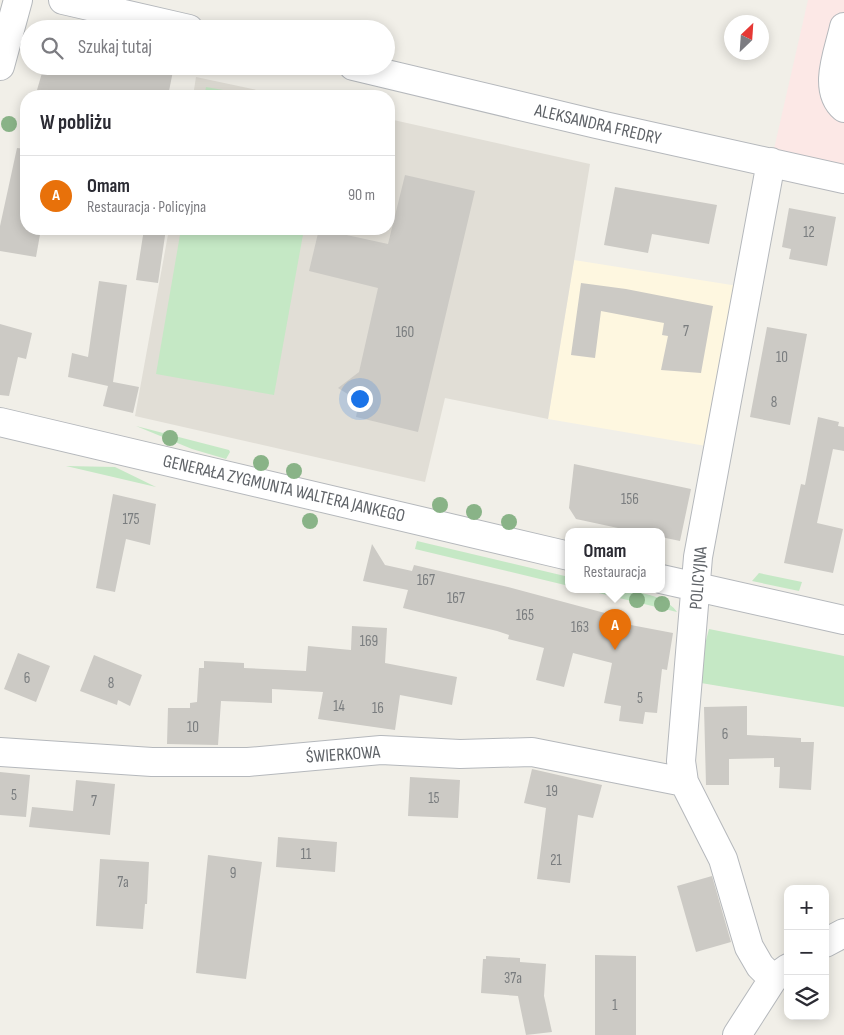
<!DOCTYPE html>
<html lang="pl">
<head>
<meta charset="utf-8">
<style>
  :root { --surface:#fff; --page:#f2f2f3; --text:#2b2b33; --muted:#7c7c81; --line:#e1e1e2; --accent:#ea4335 }
  body { margin:0; font-family:"Sofia Sans Condensed",sans-serif; background:var(--page); color:var(--text) }
  .controls { position:absolute; right:15px; bottom:15px; display:grid; overflow:hidden; border-radius:10px; box-shadow:0 2px 12px #0003 }
  .controls button { width:45px; height:45px; display:grid; place-items:center; padding:0; border:0; border-bottom:1px solid var(--line); background:var(--surface); color:var(--text); font:25px sans-serif }
  .compass { position:absolute; left:724px; top:15px; width:45px; height:45px; border-radius:50%; background:var(--surface); box-shadow:0 2px 12px #0003; rotate:25deg }
  .you { position:absolute; left:359px; top:398px; width:18px; height:18px; margin:-12px; border:4px solid #fff; border-radius:50%; background:#1a73e8; box-shadow:0 0 0 8px #1a73e833 }
  .badge { display:grid; place-items:center; width:32px; height:32px; border-radius:50%; background:var(--accent); color:#fff; font-size:16px; font-weight:700 }
  .pin { position:absolute; translate:-50% -41px; filter:drop-shadow(0 1px 2px #0008) }
  .pin::after { content:''; position:absolute; top:26px; width:18px; height:15px; background:inherit; clip-path:polygon(0 0,100% 0,50% 100%) }
  .popup { position:absolute; left:565px; top:528px; width:100px; height:65px; box-sizing:border-box; display:grid; place-content:center; border-radius:10px; background:var(--surface); filter:drop-shadow(0 1px 4px #0005); font-size:16px; white-space:nowrap; color:var(--muted) }
  .popup b { font-size:19px; color:var(--text) }
  .popup::after { content:''; position:absolute; left:50%; top:100%; margin-left:-10px; border:10px solid transparent; border-top-color:var(--surface) }
  .list { margin:0; padding:0; list-style:none }
  h2 { display:flex; justify-content:space-between; align-items:center; height:65px; margin:0; padding:0 20px; font-size:21px }
  h2 small { font-size:16px; font-weight:400; color:var(--muted) }
  .list li { display:grid; grid-template-columns:32px 1fr auto; gap:15px; align-items:center; box-sizing:border-box; height:80px; padding:0 20px; border-top:1px solid var(--line) }
  .list b { display:block; font-size:19px; white-space:nowrap }
  .list p { margin:0; font-size:16px; white-space:nowrap; color:var(--muted) }
  .list em { font-size:16px; font-style:normal; color:var(--muted) }
  .icon { flex:none; width:28px; height:28px; fill:none; stroke:currentColor; stroke-width:2; stroke-linecap:round; stroke-linejoin:round }
  .map { position:relative; flex:none; width:844px; height:1035px; overflow:hidden }
  .search { position:absolute; background:var(--surface); box-shadow:0 2px 12px #0003; left:20px; top:20px; width:375px; height:55px; display:flex; align-items:center; gap:12px; box-sizing:border-box; padding:0 18px; border-radius:28px; color:var(--muted); font-size:19px }
  .panel { position:absolute; background:var(--surface); box-shadow:0 2px 12px #0003; left:20px; top:90px; width:375px; height:145px; border-radius:20px }
  .map>svg:first-child { display:block }
</style>
</head>
<body>
<div class="map">
<svg width="844" height="1035" viewBox="0 0 844 1035">
  <rect width="100%" height="100%" fill="#f1efe8"/>
  <path fill="#fef7e0" d="M574,260L738,286L706,446L548,419Z"/>
  <path fill="#e1ded6" d="M196,77L285,96H193Z
    M389,119L590,164L548,419L445,398L425,482L135,416L169,229H389Z"/>
  <path fill="#fce8e6" d="M808,0H844V179L771,162Z"/>
  <path fill="#c5e8c5" d="M206,87L258,96H204Z
    M181,229H304L274,395L156,374Z
    M136,426L229,450L230,452L226,459L192,449Z
    M66,466L115,467L156,487Z
    M417,541L569,577V586L415,549Z
    M759,573L802,582L799,591L752,581Z
    M582,589C608,589 661,588 677,612Z
    M709,629L844,656V707L695,682Z"/>
  <path fill="#cccac5" d="M44,66H174L168,96H59L37,90Z
    M17,148L26,149V229H41L36,257L0,251V226Z
    M405,175L475,191L418,432L356,417L359,401L338,388L359,372L378,288L309,271L319,229L388,244Z
    M615,187L717,205L709,244L652,234L648,253L604,245Z
    M789,208L836,217L827,266L789,259L791,249L782,247Z
    M144,229H166L158,283L136,280Z
    M99,281L127,285L113,382L139,387L133,413L103,406L108,386L68,377L72,353L88,357Z
    M581,283L626,289L713,306L701,373L661,370L668,336L662,335L664,323L601,311L595,358L571,355Z
    M0,324L32,333L26,359L18,357L9,396L0,395Z
    M767,327L807,334L790,425L750,417Z
    M818,417L839,422L838,426L844,427V451L833,449L817,523L843,529L833,573L784,563L801,484L805,485Z
    M574,464L691,489L680,541L661,537V531H632L576,519L569,508Z
    M113,494L156,504L150,545L126,539L115,592L96,588Z
    M372,544L385,565L412,571L414,565L508,587L616,616L615,622L673,633L667,670L662,669L657,713L645,712L643,724L619,721L621,706L604,703L612,663L573,653L564,687L536,680L544,648L508,639L509,635L497,631L403,608L408,590L363,581Z
    M352,626L387,628L385,663L457,677L452,705L400,695L395,730L318,719L323,692L272,689V703L221,701L218,745L167,744L168,708H190V703L197,702L199,668H204V661L244,663V668L306,671L308,646L351,650Z
    M18,653L50,666L36,702L4,689Z
    M94,655L142,675L130,706L118,700L117,705L80,691Z
    M747,706V735L801,738V742H814L811,790L779,788L780,767H774V758L729,759V785H706L704,707Z
    M532,769L602,785L593,818L578,815L570,883L537,879L546,808L524,803Z
    M0,772L30,775L26,817L0,815Z
    M410,777L460,780L458,818L408,816Z
    M76,780L115,784L110,835L29,827L32,807L73,811Z
    M278,837L337,842L335,872L276,867Z
    M208,855L262,862L246,979L196,973Z
    M100,859L149,862L147,904H145L143,929L96,926Z
    M712,876L731,942L696,952L677,886Z
    M595,955L636,956V1035H595Z
    M486,956L520,958V962L546,964L544,996L552,1032L526,1035L518,996L481,993L483,959H486Z"/>
  <g fill="none" stroke-linecap="round" stroke-linejoin="round">
    <defs>
      <path id="minor" d="M63,0L189,29
        M844,27C839,51 822,89 844,108
        M0,66L18,0
        M353,66L596,124L844,179
        M771,162L698,557L681,761L684,782L723,859L749,947L760,966L773,979
        M0,422L569,556
        M661,579L844,620
        M0,752L152,762H248L381,750L460,754L532,752L684,782
        M825,943L844,933
        M737,1035L773,979L788,968"/>
    </defs>
    <use href="#minor" stroke="#b5b8bc" stroke-width="30"/>
    <use href="#minor" stroke="#fff" stroke-width="28"/>
  </g>
  <g fill="#89b387">
    <circle cx="9" cy="124" r="8"/>
    <circle cx="170" cy="438" r="8"/>
    <circle cx="261" cy="463" r="8"/>
    <circle cx="294" cy="471" r="8"/>
    <circle cx="440" cy="505" r="8"/>
    <circle cx="474" cy="512" r="8"/>
    <circle cx="310" cy="521" r="8"/>
    <circle cx="509" cy="522" r="8"/>
    <circle cx="637" cy="600" r="8"/>
    <circle cx="662" cy="604" r="8"/>
  </g>
  <g text-anchor="middle" stroke-width="4" stroke-linejoin="round" paint-order="stroke">
    <g font-size="15" fill="#7a7d7f">
      <text x="809" y="237">12</text>
      <text x="686" y="336">7</text>
      <text x="405" y="337">160</text>
      <text x="782" y="362">10</text>
      <text x="774" y="407">8</text>
      <text x="630" y="504">156</text>
      <text x="131" y="524">175</text>
      <text x="426" y="585">167</text>
      <text x="456" y="603">167</text>
      <text x="525" y="620">165</text>
      <text x="580" y="632">163</text>
      <text x="369" y="646">169</text>
      <text x="27" y="683">6</text>
      <text x="111" y="688">8</text>
      <text x="640" y="703">5</text>
      <text x="339" y="711">14</text>
      <text x="378" y="713">16</text>
      <text x="193" y="732">10</text>
      <text x="725" y="739">6</text>
      <text x="552" y="796">19</text>
      <text x="14" y="800">5</text>
      <text x="434" y="803">15</text>
      <text x="94" y="806">7</text>
      <text x="306" y="859">11</text>
      <text x="556" y="865">21</text>
      <text x="233" y="878">9</text>
      <text x="123" y="887">7a</text>
      <text x="513" y="983">37a</text>
      <text x="615" y="1010">1</text>
    </g>
    <g font-size="18" fill="#5f6368" stroke="#fff">
      <text transform="translate(598 124) rotate(13)" y="6">ALEKSANDRA FREDRY</text>
      <text transform="translate(284 488) rotate(13)" y="6">GENERAŁA ZYGMUNTA WALTERA JANKEGO</text>
      <text transform="translate(698 578) rotate(-85)" y="6">POLICYJNA</text>
      <text transform="translate(343 754) rotate(-4)" y="6">ŚWIERKOWA</text>
    </g>
  </g>
</svg>
<div class="controls">
<button>+</button>
<button>−</button>
<button><svg class="icon" aria-label="layers" viewBox="0 0 24 24"><path d="M12 4l9 5-9 5-9-5zM3 14l9 5 9-5"/></svg></button>
</div>
<svg class="compass" viewBox="-18 -18 36 36"><path d="M0-13l5 13h-10z" fill="#e53935"/><path d="M0 13l5-13h-10z" fill="#7c7c81"/></svg>
<div class="you"></div>
<div class="pin badge" style="left:615px;top:650px;background:#e8710a">A</div>
<div class="popup"><b>Omam</b>Restauracja</div>
<div class="search"><svg class="icon" aria-label="search" viewBox="0 0 24 24"><circle cx="10" cy="10" r="6"/><path d="M15 15l6 6"/></svg>Szukaj tutaj</div>
<section class="panel">
<h2>W pobliżu<small></small></h2>
<ul class="list">
<li><span class="badge" style="background:#e8710a">A</span><div><b>Omam</b><p>Restauracja · Policyjna</p></div><em>90 m</em></li>
</ul>
</section>
</div>
</body>
</html>
